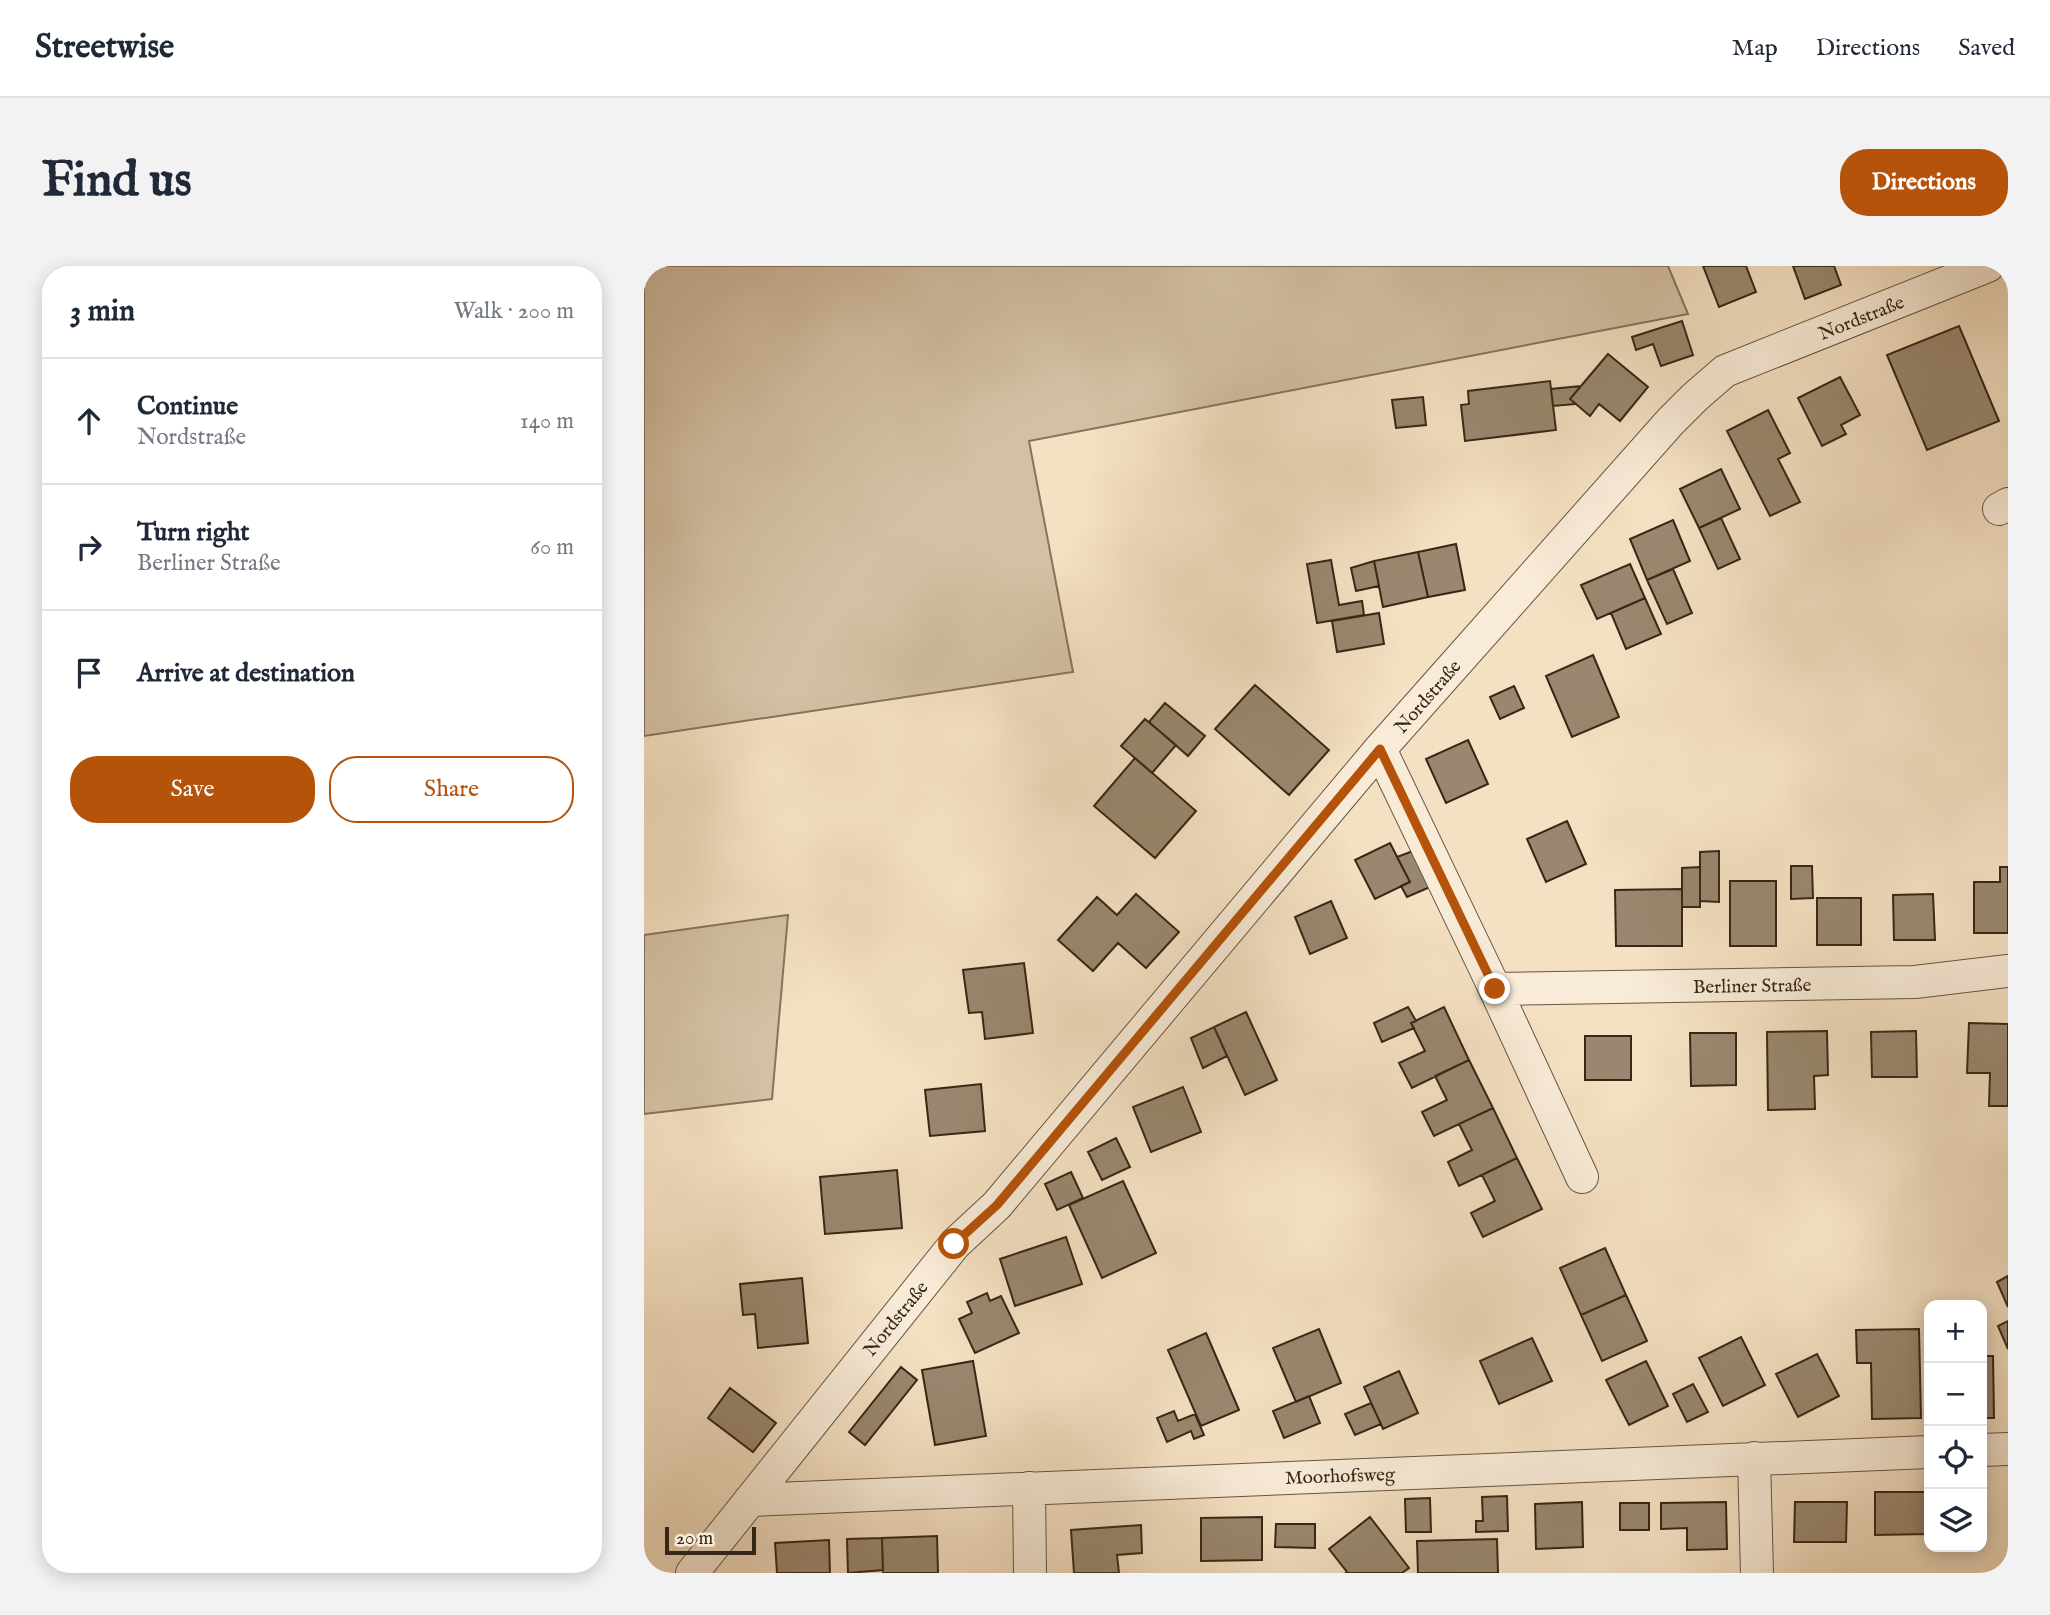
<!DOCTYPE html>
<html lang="en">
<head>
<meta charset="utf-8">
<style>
  :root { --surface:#fff; --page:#f2f2f3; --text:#1f2937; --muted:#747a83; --line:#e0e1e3; --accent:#b45309 }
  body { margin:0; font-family:"IM FELL English",serif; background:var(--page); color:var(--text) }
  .controls { position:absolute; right:21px; bottom:21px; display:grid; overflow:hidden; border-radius:14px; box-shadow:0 4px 18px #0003 }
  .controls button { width:63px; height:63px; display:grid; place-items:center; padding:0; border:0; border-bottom:2px solid var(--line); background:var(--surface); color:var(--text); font:35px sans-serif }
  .scale { position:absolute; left:21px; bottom:18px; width:91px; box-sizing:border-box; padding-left:7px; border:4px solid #362716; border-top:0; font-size:19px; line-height:24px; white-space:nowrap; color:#362716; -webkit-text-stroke:5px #f8ebd7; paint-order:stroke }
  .stop { position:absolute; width:21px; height:21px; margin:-16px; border:5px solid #b45309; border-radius:50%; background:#fff }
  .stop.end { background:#b45309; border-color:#fff; box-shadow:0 2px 7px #0008 }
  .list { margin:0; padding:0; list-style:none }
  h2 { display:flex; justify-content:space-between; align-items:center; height:91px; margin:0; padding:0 28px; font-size:30px }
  h2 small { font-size:23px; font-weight:400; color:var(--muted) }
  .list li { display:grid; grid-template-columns:46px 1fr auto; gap:21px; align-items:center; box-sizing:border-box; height:126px; padding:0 28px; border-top:2px solid var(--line) }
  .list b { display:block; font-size:26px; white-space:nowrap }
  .list p { margin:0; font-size:23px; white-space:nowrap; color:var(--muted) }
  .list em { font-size:23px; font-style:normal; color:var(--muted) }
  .actions { display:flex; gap:14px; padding:21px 28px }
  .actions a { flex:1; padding:16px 0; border:2px solid var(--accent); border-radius:28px; text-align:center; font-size:24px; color:var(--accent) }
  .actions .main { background:var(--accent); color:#fff }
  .icon { flex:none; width:38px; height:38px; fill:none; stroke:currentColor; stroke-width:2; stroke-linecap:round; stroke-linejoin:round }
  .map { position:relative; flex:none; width:1364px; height:1307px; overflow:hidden; border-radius:28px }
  header { display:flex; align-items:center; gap:42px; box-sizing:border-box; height:98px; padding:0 35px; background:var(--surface); border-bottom:2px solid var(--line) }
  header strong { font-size:33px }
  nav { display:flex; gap:38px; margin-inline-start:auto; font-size:24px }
  .intro { display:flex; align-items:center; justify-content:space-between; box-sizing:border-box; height:168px; padding:0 42px }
  h1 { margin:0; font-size:49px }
  .button { padding:18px 32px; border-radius:28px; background:var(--accent); color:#fff; font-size:24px; font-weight:700 }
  main { display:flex; gap:42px; padding:0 42px }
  aside { flex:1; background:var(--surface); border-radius:28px; box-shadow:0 4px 18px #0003 }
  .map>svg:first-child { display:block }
</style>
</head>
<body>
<header>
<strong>Streetwise</strong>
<nav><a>Map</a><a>Directions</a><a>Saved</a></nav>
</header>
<div class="intro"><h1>Find us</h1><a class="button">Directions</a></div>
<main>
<aside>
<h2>3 min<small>Walk · 200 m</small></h2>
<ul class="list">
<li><svg class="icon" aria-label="ahead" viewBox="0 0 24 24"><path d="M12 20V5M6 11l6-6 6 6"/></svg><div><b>Continue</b><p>Nordstraße</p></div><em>140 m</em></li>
<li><svg class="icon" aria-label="right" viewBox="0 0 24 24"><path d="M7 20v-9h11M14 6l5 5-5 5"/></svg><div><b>Turn right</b><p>Berliner Straße</p></div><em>60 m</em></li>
<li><svg class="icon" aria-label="arrive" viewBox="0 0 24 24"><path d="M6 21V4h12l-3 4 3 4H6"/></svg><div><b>Arrive at destination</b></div></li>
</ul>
<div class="actions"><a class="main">Save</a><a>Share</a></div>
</aside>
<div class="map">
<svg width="1364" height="1307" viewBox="0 0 1364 1307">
  <rect width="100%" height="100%" fill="#f4e0c2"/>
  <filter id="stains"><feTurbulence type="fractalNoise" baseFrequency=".00286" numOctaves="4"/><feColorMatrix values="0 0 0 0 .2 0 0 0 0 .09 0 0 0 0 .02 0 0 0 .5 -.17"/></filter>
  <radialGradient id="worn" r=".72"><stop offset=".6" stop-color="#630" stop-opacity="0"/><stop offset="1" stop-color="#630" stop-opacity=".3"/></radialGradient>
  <path fill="#d4c1a5" stroke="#85745e" stroke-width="2" d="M0,0H1024L1044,48L385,175L429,406L0,470Z
    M144,649L128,833L0,848V669Z"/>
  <path fill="#99876f" stroke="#362716" stroke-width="2" d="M1059,0H1102L1112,26L1075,41Z
    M1149,0H1190L1197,19L1161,33Z
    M1038,55L1049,89L1017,100L1009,78L992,84L988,71Z
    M1315,60L1355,155L1283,184L1243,89Z
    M964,88L1004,121L976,155L955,138L946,150L926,133Z
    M1196,111L1216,149L1197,159L1202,168L1178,180L1154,132Z
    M906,115L912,164L821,175L817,139L825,138L824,125Z
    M937,120L926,133L932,138L909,140L907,123Z
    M779,131L782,159L752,162L748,134Z
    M1124,144L1146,187L1134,193L1156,236L1126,250L1083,165Z
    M1077,203L1096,243L1055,262L1036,223Z
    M1077,252L1096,293L1074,303L1055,262Z
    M1029,254L1046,295L1003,314L986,273Z
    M812,278L821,324L784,331L774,286Z
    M774,286L784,331L739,341L730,295Z
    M687,294L695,339L718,335L720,349L673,357L663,298Z
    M730,295L735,320L712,325L707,302Z
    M986,298L1001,332L953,353L937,319Z
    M1029,303L1048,347L1023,358L1003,314Z
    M1001,332L1017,368L982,383L967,347Z
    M735,347L740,378L693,386L688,355Z
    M949,389L975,451L928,471L902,410Z
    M611,419L685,484L645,529L571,463Z
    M870,420L880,442L856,453L846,431Z
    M521,437L561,470L544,490L505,456Z
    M501,453L532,479L508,507L477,480Z
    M824,474L844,518L802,537L782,493Z
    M491,492L552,545L511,592L450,540Z
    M923,555L942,598L902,616L883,573Z
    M746,577L766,616L731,633L711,594Z
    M774,583L793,618L763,631L757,620L766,616L753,591Z
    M1075,585V636L1056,635V586Z
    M1147,600H1168L1169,632L1147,633Z
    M1056,601V641H1038V602Z
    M1356,601H1364V667H1330V616H1356Z
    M1086,615H1132V680H1086Z
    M1038,623V680H972L971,624Z
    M492,628L535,666L502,702L474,677L449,705L414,674L453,631L473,649Z
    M1289,628L1291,674H1250L1249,629Z
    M1173,632H1217V679H1173Z
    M687,635L703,672L666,688L651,651Z
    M380,697L389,767L341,773L338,746L325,747L319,704Z
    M764,741L772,755L767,757L770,762L738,776L730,757Z
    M800,741L825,794L768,822L755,797L781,785L767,757Z
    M602,746L633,814L601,829L570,761Z
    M1325,757L1364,758V840H1345L1346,807H1323Z
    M570,761L583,790L559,802L547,772Z
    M1183,765L1184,809L1170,810L1171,843L1124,844L1123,766Z
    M1272,765L1273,811H1228L1227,766Z
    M1046,767H1092V819L1047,820Z
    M941,770H987V814H941Z
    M825,794L849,842L790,870L778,846L803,834L791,810Z
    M337,818L341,865L286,870L281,824Z
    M539,821L557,866L507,886L489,841Z
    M849,842L873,892L815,920L804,896L828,884L815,858Z
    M472,872L486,901L458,914L444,886Z
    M873,892L898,943L839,971L827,947L851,935L838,909Z
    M253,904L258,962L181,968L176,911Z
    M427,906L439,932L413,944L401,918Z
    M479,915L512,987L458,1012L425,939Z
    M422,971L438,1018L371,1040L356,993Z
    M961,982L982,1029L937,1049L916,1002Z
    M1364,1010V1041L1353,1016Z
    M158,1012L164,1077L114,1082L111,1048L99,1049L96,1018Z
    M343,1027L346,1035L357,1030L375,1067L331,1087L315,1053L328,1047L323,1036Z
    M982,1029L1003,1075L958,1095L937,1049Z
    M1364,1055V1083L1354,1060Z
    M675,1063L697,1117L652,1136L629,1082Z
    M1275,1063L1277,1152L1228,1153L1227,1097H1213L1212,1064Z
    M562,1067L595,1144L557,1160L524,1084Z
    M1097,1071L1121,1119L1079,1140L1055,1092Z
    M888,1072L908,1115L855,1138L836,1095Z
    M1173,1088L1195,1130L1154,1151L1132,1108Z
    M1338,1090H1349L1350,1152H1338Z
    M329,1095L342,1170L291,1179L278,1104Z
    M1002,1095L1024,1140L985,1159L962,1114Z
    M257,1101L273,1114L221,1179L205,1166Z
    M755,1105L774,1147L739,1163L720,1121Z
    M1049,1118L1064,1146L1043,1156L1029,1128Z
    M86,1122L132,1157L109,1186L64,1152Z
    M665,1130L676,1157L640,1172L629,1145Z
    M727,1137L737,1158L711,1169L701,1148Z
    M530,1145L534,1155L551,1148L560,1169L550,1173L547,1165L523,1176L513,1152Z
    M1231,1226H1285V1268L1231,1269Z
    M863,1230L864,1265L832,1266V1255H839L838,1231Z
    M786,1232L787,1266H762L761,1233Z
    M938,1236L939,1281L892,1283L891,1238Z
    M1082,1236L1083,1283L1043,1284V1262L1017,1263V1237Z
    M1151,1236H1203L1202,1276H1150Z
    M976,1237H1005V1264H976Z
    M618,1251V1294L557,1295V1252Z
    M726,1251L765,1302L758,1307H701L703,1306L685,1283Z
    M632,1258H671V1282L631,1281Z
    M497,1259L498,1287L473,1289L475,1307H430L427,1264Z
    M293,1270L294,1307H239L238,1272Z
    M238,1272L239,1304L204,1307L203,1273Z
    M853,1273L854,1307H774L773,1275Z
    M185,1274L186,1307H133L131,1277Z"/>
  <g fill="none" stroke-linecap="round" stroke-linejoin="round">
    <defs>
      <path id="minor" d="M1355,243L1364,238
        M736,483L851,723L938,911
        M851,723L1271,716L1364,705
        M1338,1184L1364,1183
        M1110,1192L1113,1307
        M385,1222L386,1307
        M106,1234L1285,1186
        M48,1307L311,978L353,939L736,483L1026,156L1051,131L1081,105L1344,0"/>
    </defs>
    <use href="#minor" stroke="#665541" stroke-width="34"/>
    <use href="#minor" stroke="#f8ebd7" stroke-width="32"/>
  </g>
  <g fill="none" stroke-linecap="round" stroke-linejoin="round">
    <path stroke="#b45309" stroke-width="9" d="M310,978L353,939L736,483L851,723"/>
  </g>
  <g text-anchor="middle" stroke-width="7" stroke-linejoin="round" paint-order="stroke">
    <g font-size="19" fill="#362716" stroke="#f8ebd7">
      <text transform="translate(1217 51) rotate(-22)" y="7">Nordstraße</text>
      <text transform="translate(783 430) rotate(-49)" y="7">Nordstraße</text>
      <text transform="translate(1108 719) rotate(-1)" y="7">Berliner Straße</text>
      <text transform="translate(251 1052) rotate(-51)" y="7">Nordstraße</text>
      <text transform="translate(696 1209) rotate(-2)" y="7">Moorhofsweg</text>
    </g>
  </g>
  <rect width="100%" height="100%" filter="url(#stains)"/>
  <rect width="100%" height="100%" fill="url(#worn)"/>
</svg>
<div class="controls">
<button>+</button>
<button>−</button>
<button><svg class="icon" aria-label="locate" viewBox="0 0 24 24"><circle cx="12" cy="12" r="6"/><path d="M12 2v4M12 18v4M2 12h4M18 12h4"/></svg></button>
<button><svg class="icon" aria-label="layers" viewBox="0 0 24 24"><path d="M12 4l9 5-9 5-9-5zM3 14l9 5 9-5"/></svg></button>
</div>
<div class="scale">20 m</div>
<div class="stop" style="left:310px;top:978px"></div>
<div class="stop end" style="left:851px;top:723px"></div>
</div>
</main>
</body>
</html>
